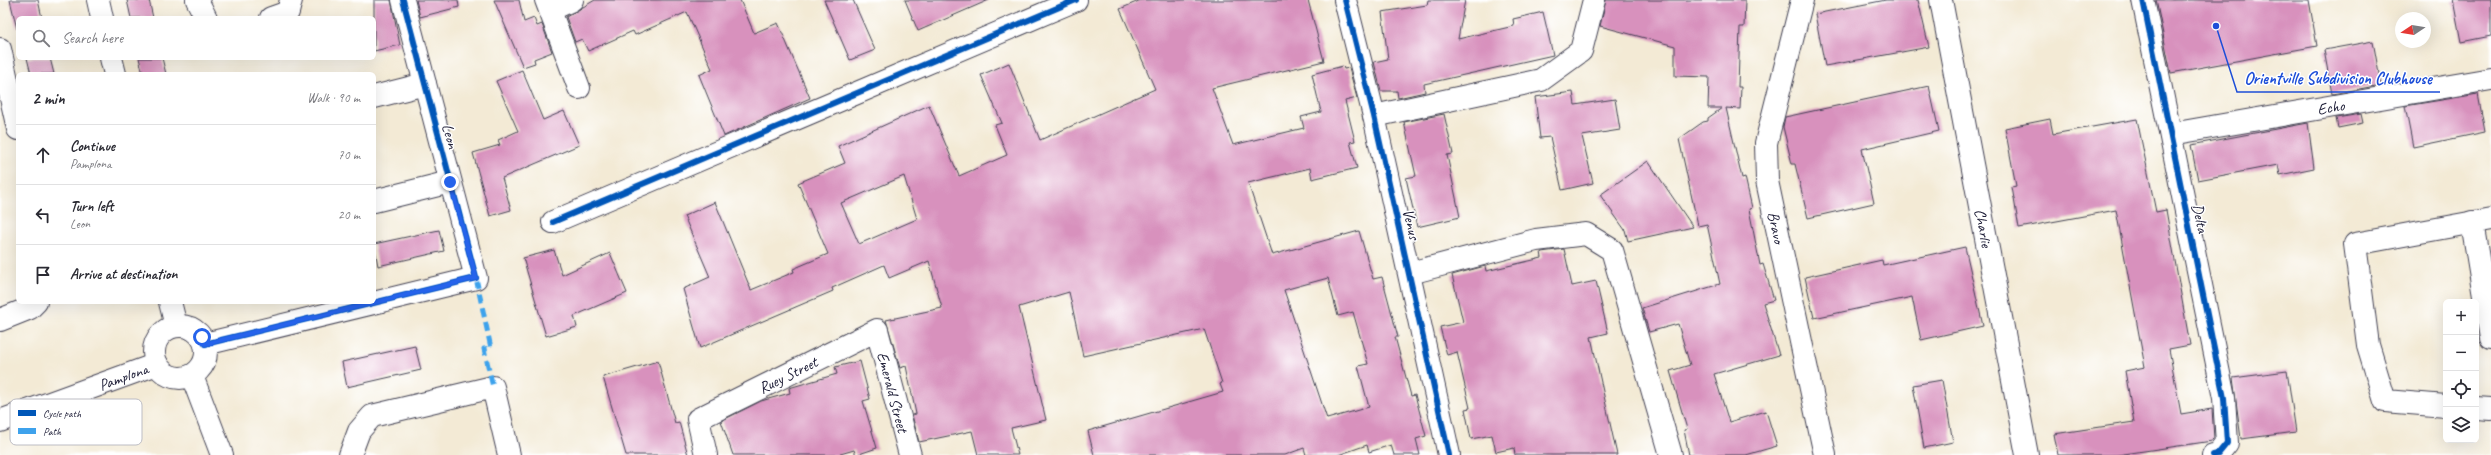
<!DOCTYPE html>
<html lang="en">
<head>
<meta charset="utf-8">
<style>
  :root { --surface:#fff; --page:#f2f2f3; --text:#2b2b33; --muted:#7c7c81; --line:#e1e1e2 }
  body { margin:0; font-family:Caveat,sans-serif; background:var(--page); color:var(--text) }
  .controls { position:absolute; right:12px; bottom:12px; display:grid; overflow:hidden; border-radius:6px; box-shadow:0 4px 16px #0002 }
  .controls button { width:36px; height:36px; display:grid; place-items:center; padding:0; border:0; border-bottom:1px solid var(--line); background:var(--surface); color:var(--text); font:20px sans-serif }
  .compass { position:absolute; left:2395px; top:12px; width:36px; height:36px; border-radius:50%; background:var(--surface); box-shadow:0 4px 16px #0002; rotate:258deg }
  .stop { position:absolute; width:12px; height:12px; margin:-9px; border:3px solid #2563eb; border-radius:50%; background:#fff }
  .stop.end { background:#2563eb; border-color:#fff; box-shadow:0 1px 4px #0008 }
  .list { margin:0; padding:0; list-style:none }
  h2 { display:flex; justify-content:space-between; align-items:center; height:52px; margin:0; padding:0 16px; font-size:17px }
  h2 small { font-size:13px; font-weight:400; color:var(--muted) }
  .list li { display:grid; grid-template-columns:26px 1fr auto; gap:12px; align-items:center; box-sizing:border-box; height:60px; padding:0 16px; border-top:1px solid var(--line) }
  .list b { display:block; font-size:15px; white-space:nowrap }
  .list p { margin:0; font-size:13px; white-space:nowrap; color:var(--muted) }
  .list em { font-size:13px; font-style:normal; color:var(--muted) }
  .icon { flex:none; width:22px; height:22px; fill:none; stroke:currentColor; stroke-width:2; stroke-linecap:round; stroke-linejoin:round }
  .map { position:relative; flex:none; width:2491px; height:455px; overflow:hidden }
  .search { position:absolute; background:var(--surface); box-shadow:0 4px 16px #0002; left:16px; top:16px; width:360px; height:44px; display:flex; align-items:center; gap:10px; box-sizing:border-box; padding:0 14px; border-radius:6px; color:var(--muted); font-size:15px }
  .panel { position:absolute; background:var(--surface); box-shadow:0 4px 16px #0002; left:16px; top:72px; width:360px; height:232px; border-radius:6px }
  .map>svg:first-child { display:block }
</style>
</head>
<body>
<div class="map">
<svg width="2491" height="455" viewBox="0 0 2491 455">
  <rect width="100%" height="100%" fill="#fff"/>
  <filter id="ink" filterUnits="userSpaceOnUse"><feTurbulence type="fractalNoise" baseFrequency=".025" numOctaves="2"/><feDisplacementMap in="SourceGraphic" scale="8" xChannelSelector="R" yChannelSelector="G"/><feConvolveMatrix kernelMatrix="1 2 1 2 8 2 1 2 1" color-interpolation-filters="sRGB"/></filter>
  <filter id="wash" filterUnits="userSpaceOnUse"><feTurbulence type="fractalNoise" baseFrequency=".012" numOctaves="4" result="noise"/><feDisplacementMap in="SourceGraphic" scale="16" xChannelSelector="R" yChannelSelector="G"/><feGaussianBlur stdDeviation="0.9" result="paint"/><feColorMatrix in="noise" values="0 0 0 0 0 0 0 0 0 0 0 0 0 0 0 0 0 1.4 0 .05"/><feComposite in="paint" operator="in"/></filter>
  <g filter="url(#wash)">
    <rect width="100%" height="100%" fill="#f3ead5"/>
    <g id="blocks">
      <path fill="#d891bd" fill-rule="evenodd" d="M10,0H38L42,18H18L17,29Z
        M127,0H149L153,18H131Z
        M374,0H391L400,45L374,51Z
        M416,0H458L459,7L420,17Z
        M494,0H519L524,22L534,18L537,26L542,24L552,52L534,59L535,63L523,67Z
        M595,0H740L754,33L778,23L810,98L724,136L699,75L712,69L687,12L635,35L633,31L588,51L582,39L575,42L566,17Z
        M824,0H853L875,50L850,60Z
        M905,0H989L918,31Z
        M1141,0H1308L1324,61L1212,88L1233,145L1304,128L1301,117L1321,112L1312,74L1343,66L1344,69L1349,68L1357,98L1345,101L1355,141L1350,142L1357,168L1312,179L1310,168L1248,183L1272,255L1359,231L1373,279L1382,277L1398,337H1395L1411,396L1415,395L1426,436L1416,439L1420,455H1394L1391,445L1369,452L1367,445L1338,455H1306L1304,448L1285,455H1094L1088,431L1223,392L1220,384L1222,383L1204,329L1083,356L1069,292L1019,307L1046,420L1011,428L1018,455H978L972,431L919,442L912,415L916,414L906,366L900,368L886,320L942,308L929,261L889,278L884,265L832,288L833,291L700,348L683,289L710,277L684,216L715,202L751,290L794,272L793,269L828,254L798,183L845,163L838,146L929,105L959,176L1007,155L995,125L1002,123L981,75L1009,63L1040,140L1155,89L1120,9ZM904,176L917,219L859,244L841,203ZM1328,278L1338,316L1353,312L1368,364L1358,366L1369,407L1327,419L1284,290Z
        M1428,0H1465L1458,39L1514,26L1513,19L1543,12L1553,55L1424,84L1425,92L1398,98L1397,91H1381L1374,62L1388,59L1382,12L1427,5Z
        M1606,0H1745L1744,27H1740L1738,87H1741L1740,109L1726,108L1742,178L1745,177L1752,208L1749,209L1760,265L1763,264L1774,300L1763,303L1779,355L1714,374L1729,422L1766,411L1777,446L1746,455H1689L1684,430L1687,429L1670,371L1690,365L1678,324L1649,332L1642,308L1720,284L1707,224L1698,226L1679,139L1703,122L1708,121V118L1722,108H1708L1709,77L1675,76V46L1600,26Z
        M1886,0H1918L1929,47L1825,66L1815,14Z
        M2156,0H2309L2317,46L2171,73Z
        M2453,0H2491V36L2461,42Z
        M2373,41L2381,85L2332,94L2324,50Z
        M27,58H50L54,74H31Z
        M139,58H162L166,74H143Z
        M522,70L543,120L564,111L579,145L502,178L511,210L490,216L473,153L500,145L498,140L518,131L496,81Z
        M1929,86L1939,131L1862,149L1874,203L1808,218L1795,164H1792L1783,127L1785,117Z
        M1573,92L1575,105L1615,99L1620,130L1582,136L1593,183L1562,190L1550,137L1540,138L1535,97Z
        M2478,94L2485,132L2413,147L2405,106Z
        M1444,114L1453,154L1447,155L1460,217L1417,227L1406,178L1416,176L1404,122Z
        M2361,114L2363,123L2338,128L2336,118Z
        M2050,119L2053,134L2137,119L2156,212L2166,210L2190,345L2169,349L2181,414L2212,409L2214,439L2212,441L2117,455H2058L2054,434L2134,422L2125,371L2145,367L2116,210L2019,228L2012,187L2016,186L2005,128Z
        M2308,123L2314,168L2280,175L2278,165L2198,180L2191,145Z
        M1648,161L1693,227L1628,241L1625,230L1600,195Z
        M439,230L444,251L378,266L374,244Z
        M1965,247L1983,326L1921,340L1912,297L1814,318L1805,277L1882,260L1883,265Z
        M1564,249L1572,286L1596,281L1608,333L1591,337L1617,455H1515L1514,448L1496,452L1492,435L1471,439L1465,409L1470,408L1457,352L1447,355L1440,327L1463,322L1452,275L1485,266L1486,271L1542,258L1541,252Z
        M554,250L562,275L610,253L627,293L574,316L577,327L546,336L523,258Z
        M415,346L421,370L347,387L342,362Z
        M658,361L675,423L679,422L688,455H626L603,377Z
        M860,361L870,399L863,401L877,448L856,455L854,450L837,455H733L721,421L761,401L790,393L789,388L837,374L835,367Z
        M2287,371L2296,432L2241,439L2233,378Z
        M1942,380L1953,442L1924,448L1913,385Z"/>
    </g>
  </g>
  <g filter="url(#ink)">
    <use href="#blocks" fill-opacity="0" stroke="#414052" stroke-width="1"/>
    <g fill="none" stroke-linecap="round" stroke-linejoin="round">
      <defs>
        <g id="minor">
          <path d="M98,0L102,18"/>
          <path d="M197,0L206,18"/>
          <path d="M546,0L579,88"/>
          <path d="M1345,0L1374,116L1449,455"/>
          <path id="s1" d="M1802,0L1766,143L1767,181L1825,455"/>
          <path id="s2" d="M1941,0L2027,455"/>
          <path d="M2143,0L2224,398L2227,443L2218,454L2213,455"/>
          <path d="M550,10L572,0"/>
          <path d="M271,18L288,12L291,0"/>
          <path d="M0,49L18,129"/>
          <path d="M111,58L115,74"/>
          <path d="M374,97L425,84"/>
          <path d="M1374,116L1541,80L1581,51L1594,0"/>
          <path id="s3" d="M2171,134L2491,79"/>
          <path d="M374,201L450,182"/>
          <path d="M553,222L1076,0"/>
          <path d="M2472,222L2491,338"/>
          <path d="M1410,273L1536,240L1586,234L1612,250L1671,455"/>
          <path d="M170,302L176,326"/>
          <path d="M0,320L30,308L36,302"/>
          <circle cx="180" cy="352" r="26"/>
          <path d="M205,344L476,278L403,0"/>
          <path d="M192,376L222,455"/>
          <path d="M2446,406L2385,401L2368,345L2355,244L2491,219"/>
          <path d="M2476,408L2491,409"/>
          <path id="s4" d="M0,421L157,364"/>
          <path d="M350,455L359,431L372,416L493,387L509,455"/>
          <path id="s5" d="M706,455L698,419L877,330L910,455"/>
        </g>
      </defs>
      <use href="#minor" stroke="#414052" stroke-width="24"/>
      <use href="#minor" stroke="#fff" stroke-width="22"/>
      <path stroke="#3ea2ec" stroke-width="5" stroke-dasharray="10 5" stroke-linecap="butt" d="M476,278L491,348L484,349L493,387"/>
      <defs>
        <path id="cycleway" d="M1345,0L1374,116L1449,455
          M2143,0L2224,398L2227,443L2218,454L2213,455
          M553,222L1076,0
          M205,344L476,278L403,0"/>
      </defs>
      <use href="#cycleway" stroke="#fff" stroke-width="8"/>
      <use href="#cycleway" stroke="#0057b8" stroke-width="6"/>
    </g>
  </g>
  <g fill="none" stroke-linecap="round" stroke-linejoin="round" filter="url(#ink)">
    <path stroke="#2563eb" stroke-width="5" d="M202,337L205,344L476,278L450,182"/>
  </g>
  <g text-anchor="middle" stroke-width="3" stroke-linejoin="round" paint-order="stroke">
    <g font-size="16" fill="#22223b" stroke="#fff">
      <text dy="6" stroke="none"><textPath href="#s3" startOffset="162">Echo</textPath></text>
      <text transform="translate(451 136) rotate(75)" y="6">Leon</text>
      <text transform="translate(2201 218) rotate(78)" y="6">Delta</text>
      <text transform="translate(1412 224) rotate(77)" y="6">Venus</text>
      <text dy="6" stroke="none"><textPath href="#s1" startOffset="233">Bravo</textPath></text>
      <text dy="6" stroke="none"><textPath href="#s2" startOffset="232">Charlie</textPath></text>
      <text dy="6" stroke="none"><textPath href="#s5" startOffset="137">Ruey Street</textPath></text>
      <text dy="6" stroke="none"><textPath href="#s4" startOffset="131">Pamplona</textPath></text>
      <text dy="6" stroke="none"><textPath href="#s5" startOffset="301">Emerald Street</textPath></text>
    </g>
  </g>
  <rect x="10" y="399" width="132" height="46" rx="6" fill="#fff" stroke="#bdbdc4" stroke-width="1"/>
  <rect x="18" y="410" width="18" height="6" fill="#0057b8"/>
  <rect x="18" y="428" width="18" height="6" fill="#3ea2ec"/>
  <g font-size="11" fill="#22223b">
    <text x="43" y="417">Cycle path</text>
    <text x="43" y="435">Path</text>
  </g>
  <path fill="none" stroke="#1d4ed8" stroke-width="1.5" d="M2216 26L2237 92H2440"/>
  <circle fill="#1d4ed8" stroke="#fff" stroke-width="1.5" cx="2216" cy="26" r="4"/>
  <g font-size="17" text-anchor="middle" font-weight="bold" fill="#1d4ed8" stroke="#fff" stroke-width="3" stroke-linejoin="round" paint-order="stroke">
    <text x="2338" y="84">Orientville Subdivision Clubhouse</text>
  </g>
</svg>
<div class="controls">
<button>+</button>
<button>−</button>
<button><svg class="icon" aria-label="locate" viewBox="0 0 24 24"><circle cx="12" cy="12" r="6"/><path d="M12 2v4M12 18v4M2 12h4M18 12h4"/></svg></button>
<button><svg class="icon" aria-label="layers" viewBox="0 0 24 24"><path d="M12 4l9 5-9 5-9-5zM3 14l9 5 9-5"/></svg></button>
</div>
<svg class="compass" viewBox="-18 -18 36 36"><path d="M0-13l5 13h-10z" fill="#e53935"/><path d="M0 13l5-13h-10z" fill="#7c7c81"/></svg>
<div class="stop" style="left:202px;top:337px"></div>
<div class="stop end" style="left:450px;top:182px"></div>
<div class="search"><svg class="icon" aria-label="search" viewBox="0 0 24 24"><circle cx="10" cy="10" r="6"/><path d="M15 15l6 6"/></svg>Search here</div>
<section class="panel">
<h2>2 min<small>Walk · 90 m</small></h2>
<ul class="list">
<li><svg class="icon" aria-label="ahead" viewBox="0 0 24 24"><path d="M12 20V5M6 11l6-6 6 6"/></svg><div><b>Continue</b><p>Pamplona</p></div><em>70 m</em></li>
<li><svg class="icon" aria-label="left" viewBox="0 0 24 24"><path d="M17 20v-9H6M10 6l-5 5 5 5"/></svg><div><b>Turn left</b><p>Leon</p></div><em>20 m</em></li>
<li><svg class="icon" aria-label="arrive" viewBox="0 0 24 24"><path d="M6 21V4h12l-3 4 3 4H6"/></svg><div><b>Arrive at destination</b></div></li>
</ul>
</section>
</div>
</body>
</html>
